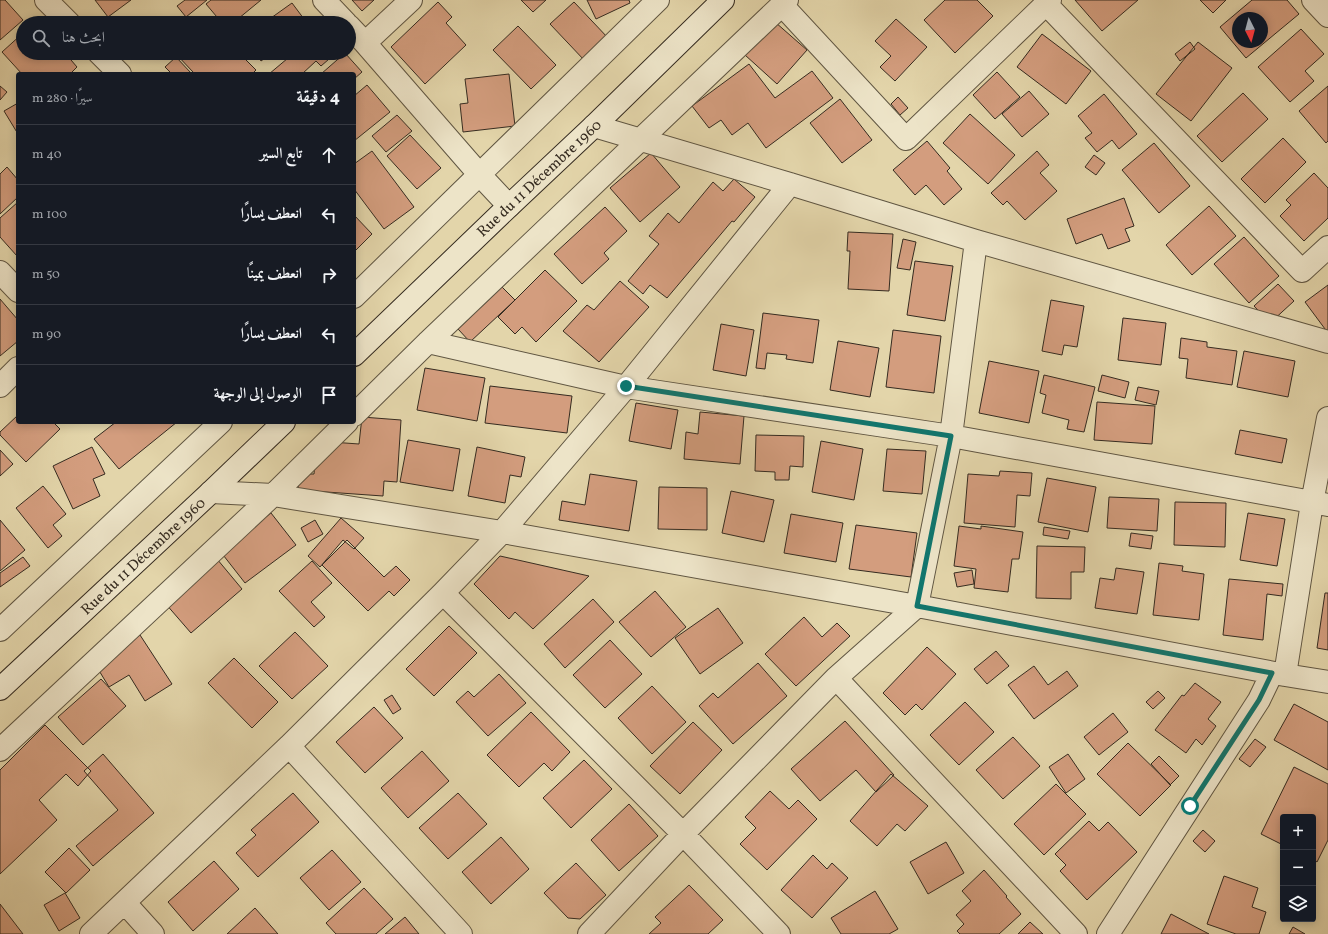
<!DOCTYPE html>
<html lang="ar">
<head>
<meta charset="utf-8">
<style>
  :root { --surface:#171b24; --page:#242831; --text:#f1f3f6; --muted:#9ea1a6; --line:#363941 }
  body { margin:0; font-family:Vollkorn,Amiri,serif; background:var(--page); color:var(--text); direction:rtl }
  .controls { position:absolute; right:12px; bottom:12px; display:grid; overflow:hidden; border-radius:4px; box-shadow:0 2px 10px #0003 }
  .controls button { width:36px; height:36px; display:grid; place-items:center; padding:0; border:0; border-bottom:1px solid var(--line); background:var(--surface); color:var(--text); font:20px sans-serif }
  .compass { position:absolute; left:1232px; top:12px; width:36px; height:36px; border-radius:50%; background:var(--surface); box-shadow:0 2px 10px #0003; rotate:174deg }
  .stop { position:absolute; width:12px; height:12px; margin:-9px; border:3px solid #0f766e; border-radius:50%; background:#fff }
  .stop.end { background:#0f766e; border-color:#fff; box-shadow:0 1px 4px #0008 }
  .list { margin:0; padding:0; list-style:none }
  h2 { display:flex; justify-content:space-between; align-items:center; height:52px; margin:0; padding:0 16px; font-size:17px }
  h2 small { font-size:13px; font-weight:400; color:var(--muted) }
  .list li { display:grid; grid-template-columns:26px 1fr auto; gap:12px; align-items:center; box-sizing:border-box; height:60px; padding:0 16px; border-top:1px solid var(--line) }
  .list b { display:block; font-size:15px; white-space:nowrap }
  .list em { font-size:13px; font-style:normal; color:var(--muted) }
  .icon { flex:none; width:22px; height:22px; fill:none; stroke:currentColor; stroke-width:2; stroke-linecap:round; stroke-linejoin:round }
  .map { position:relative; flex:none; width:1328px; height:934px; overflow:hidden; direction:ltr }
  .search { position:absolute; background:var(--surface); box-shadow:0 2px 10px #0003; left:16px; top:16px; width:340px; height:44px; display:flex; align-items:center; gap:10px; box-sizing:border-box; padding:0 14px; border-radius:22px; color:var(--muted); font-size:15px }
  .panel { position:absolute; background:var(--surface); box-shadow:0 2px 10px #0003; left:16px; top:72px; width:340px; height:352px; border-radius:4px; direction:rtl }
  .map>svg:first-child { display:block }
</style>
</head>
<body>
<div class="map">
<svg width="1328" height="934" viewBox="0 0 1328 934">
  <rect width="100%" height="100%" fill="#e3d5aa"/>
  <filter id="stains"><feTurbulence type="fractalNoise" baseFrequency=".005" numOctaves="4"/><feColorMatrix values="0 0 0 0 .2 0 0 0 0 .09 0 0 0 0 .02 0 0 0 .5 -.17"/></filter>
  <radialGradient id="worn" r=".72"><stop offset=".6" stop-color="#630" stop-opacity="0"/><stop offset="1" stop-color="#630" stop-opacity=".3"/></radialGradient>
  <path fill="#d39d7e" stroke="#352b20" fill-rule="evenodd" d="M0,0H5L23,20L0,40Z
    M95,0H131L108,17Z
    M185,0H207L186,17L177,6Z
    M211,0H261L233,23H222L206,4Z
    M352,0H374L362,11Z
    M521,0H546L533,12Z
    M587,0H629L630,3L596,19Z
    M945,0H977L993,16L955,53L924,20Z
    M1075,0H1138L1102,31Z
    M1200,0H1226L1213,13Z
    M1252,0H1287L1299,14L1246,58L1220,27ZM1238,18H1262V42H1238Z
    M438,2L452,17L446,23L466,45L425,84L391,47Z
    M574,2L609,39L585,61L550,24Z
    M292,3L307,23H264Z
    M896,19L927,47L895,81L880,67L891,56L875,41Z
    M775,22L807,50L777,84L745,55Z
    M518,26L556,65L531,89L493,50Z
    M1301,29L1324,54L1305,71L1314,81L1290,102L1258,67Z
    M23,33V53H65L77,67L70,74H22L2,52Z
    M1042,34L1091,71L1066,104L1017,67Z
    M1190,42L1195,49L1180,61L1175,54Z
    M1198,42L1232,68L1191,121L1156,94Z
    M178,53H239L256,70L252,74H191L193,72L176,54Z
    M256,53H272L261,61Z
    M294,53H336L321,66L316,61L302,74H269Z
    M345,53L362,72L354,79V74H321Z
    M176,57L191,73L190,74H172L165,67Z
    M749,64L775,98L812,71L833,98L766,148L748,123L732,135L721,120L709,128L692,106Z
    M997,72L1020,97L995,119L973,95Z
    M509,74L515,126L463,132L460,104L468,103L465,79Z
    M367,85L390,112L354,141V96Z
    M0,86L7,92L0,100Z
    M1328,86V141L1326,143L1299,111Z
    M1029,91L1049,114L1022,137L1002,114Z
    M1243,93L1268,119L1222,162L1197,136Z
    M1104,94L1137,134L1119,149L1112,140L1097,152L1085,138L1092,133L1078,116Z
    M898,97L908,108L900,115L891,104Z
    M840,99L872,140L842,163L810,123Z
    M18,103V134L4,111Z
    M970,114L1015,155L988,184L943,143Z
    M397,115L412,131L386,152L372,136Z
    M410,135L441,168L417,189L387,156Z
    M1283,138L1306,162L1265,203L1241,179Z
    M927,141L950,168L947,171L962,189L944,205L926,185L915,195L893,170Z
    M1154,143L1190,186L1159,213L1122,170Z
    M372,151L414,207L384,229L354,189V164Z
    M1037,151L1049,165L1040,173L1057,191L1025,220L1007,201L1003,205L991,193Z
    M651,153L680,187L640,222L610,188Z
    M1094,155L1105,163L1096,175L1085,167Z
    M7,167L18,180V197L0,214V174Z
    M1314,173L1328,188V218L1304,241L1280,216L1291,205L1286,200Z
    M734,179L755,197L734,222L732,221L667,298L650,285L643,294L628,281L659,244L649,236L668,213L679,223L713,182L723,191Z
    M1124,198L1134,226L1125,229L1130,241L1108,249L1102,234L1076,244L1067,219Z
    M18,202V255L17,256L0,237V218Z
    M1209,206L1236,236L1192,275L1166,245Z
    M605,207L627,231L604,253L609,259L582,284L554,254Z
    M354,215L372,234L354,252Z
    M848,232L893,234L889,291L848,289L850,251H847Z
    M1244,237L1279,276L1249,303L1214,264Z
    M903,239L916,242L910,270L897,268Z
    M915,261L953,266L945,321L907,315Z
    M545,270L577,301L536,342L522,327L515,334L498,317Z
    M620,281L649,307L599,362L563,331L587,305L594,310Z
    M1278,284L1294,301L1270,323L1254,306Z
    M1328,285V333L1305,302Z
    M502,287L515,300L470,342L458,329Z
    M0,299L18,320V341L0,356Z
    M1051,300L1084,306L1077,347L1064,345L1062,355L1042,351Z
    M763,313L819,320L813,363L786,359L787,355L767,353L765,369L756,368Z
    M1123,318L1166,323L1161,365L1118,360Z
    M721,324L754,330L746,376L713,370Z
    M893,330L941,336L934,393L886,387Z
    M1181,338L1207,342V347L1237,351L1232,385L1186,378L1188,359L1179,358Z
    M838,341L879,348L870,397L830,390Z
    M1244,351L1295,361L1288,397L1237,387Z
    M989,361L1039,371L1029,423L979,413Z
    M425,368L485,378L477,421L417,410Z
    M1044,375L1095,387L1084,432L1067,429L1069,420L1042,413L1046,395L1040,393Z
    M1102,375L1129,382L1125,398L1098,391Z
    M490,386L572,396L567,433L485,423Z
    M1138,387L1159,391L1156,405L1135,400Z
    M1097,402L1155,406L1152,444L1094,440Z
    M636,403L678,410L671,449L629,441Z
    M700,412L744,416L740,464L684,459L686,432L698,434Z
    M18,415V422H53L60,429L26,462L0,435V432Z
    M362,417L401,420L397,482L384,481L383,496L298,490L299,474H314L317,441L359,444Z
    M116,422H177L119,469L94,439Z
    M1240,430L1287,439L1282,463L1235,454Z
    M756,435L804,436L803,467L790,466L789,480H775V472L755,471Z
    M408,440L460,449L453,491L400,482Z
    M821,441L863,449L854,500L812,492Z
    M92,447L105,474L93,479L100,496L73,509L53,466Z
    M477,447L525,457L521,477L510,475L505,503L468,496Z
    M887,449L926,451L922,494L883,491Z
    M0,450L13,464L0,476Z
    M1000,471L1032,473L1030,496L1017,495L1015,527L964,523L968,474L999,476Z
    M590,474L637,481L629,531L559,520L562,501L585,505Z
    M1047,478L1096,487L1088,532L1038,522Z
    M43,486L66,514L53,525L62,536L48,548L16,508Z
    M659,487L707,488V530L658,529Z
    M731,491L774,500L764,542L722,533Z
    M1109,497L1159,499L1157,531L1107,528Z
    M1175,502L1226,503L1225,547L1174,545Z
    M271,513L296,545L245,583L220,551Z
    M1248,513L1285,519L1277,566L1240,560Z
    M791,514L843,523L836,562L784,553Z
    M341,518L364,538L354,549L343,540L320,567L308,556Z
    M0,520L25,550L0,571Z
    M315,520L323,534L308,542L301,528Z
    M856,525L917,533L911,577L849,569Z
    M959,526L981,529V526L1023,532L1019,559H1012L1008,592L974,588L976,569L954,566Z
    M1044,527L1070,531L1068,539L1043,535Z
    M1131,533L1153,536L1151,549L1129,546Z
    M347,540L384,577L396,566L410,580L394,596L389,591L368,611L322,565Z
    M1037,546L1085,547L1084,572H1071V599L1036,598Z
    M500,556L589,576L533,629L515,612L509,619L474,584Z
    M23,557L30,566L0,587V573Z
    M217,559L242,589L191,633L165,603Z
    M312,561L332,583L311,602L325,617L314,627L279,591Z
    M1159,563L1183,566L1182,571L1204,574L1199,620L1153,615Z
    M1116,568L1144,572L1137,614L1095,608L1100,578L1114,580Z
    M972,570L974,584L957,587L954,573Z
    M1229,579L1283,584L1282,596L1267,594L1263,640L1223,635Z
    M655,591L686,627L651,657L619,622Z
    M1325,593H1328V650L1317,648Z
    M593,599L614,622L565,668L544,644Z
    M718,608L743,643L700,674L675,638Z
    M804,617L822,637L837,623L850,636L796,686L765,654Z
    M449,626L477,653L434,696L406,669Z
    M295,632L328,666L292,699L259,666Z
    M140,635L172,684L145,701L129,675L109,687L95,664Z
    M610,640L642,674L605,708L573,675Z
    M927,647L956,674L922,710L916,704L905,715L883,693Z
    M996,651L1009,666L987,684L974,669Z
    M234,658L278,702L252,728L208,683Z
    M758,663L787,696L733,744L699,706L713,693L718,698Z
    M1034,666L1048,685L1067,671L1078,686L1034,719L1008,685Z
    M499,674L526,703L488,736L456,702L468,691L474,697Z
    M101,679L126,706L83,745L58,717Z
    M1195,683L1221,702L1208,719L1216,726L1202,745L1196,739L1186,753L1155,730L1182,695L1184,696Z
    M652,686L686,722L652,754L618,718Z
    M1158,691L1165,698L1153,709L1146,702Z
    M392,695L401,709L393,714L384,700Z
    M965,702L994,732L959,765L930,735Z
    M1294,704L1328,722V770L1274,740Z
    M374,707L403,738L365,773L336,742Z
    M531,712L570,752L552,771L544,763L519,787L487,755Z
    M1113,713L1128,732L1099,755L1084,737Z
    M845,721L894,775L876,792L856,770L820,801L791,769Z
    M693,722L722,750L680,794L650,766Z
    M45,725L91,771L78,786L66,774L39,800L57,820L0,874V770Z
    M1013,737L1040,766L1003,799L976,770Z
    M1255,739L1266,747L1250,767L1239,759Z
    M1128,743L1171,785L1140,816L1097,774Z
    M422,751L449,781L408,818L381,788Z
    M103,754L154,813L93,866L76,846L118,810L84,771Z
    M1068,754L1085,779L1066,793L1049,767Z
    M1159,756L1179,776L1170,785L1151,764Z
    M584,760L612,789L571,828L543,798Z
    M1294,767L1328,784V840L1317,862L1313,859V817H1283V845L1261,834Z
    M891,774L928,806L905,831L897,824L877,846L850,821Z
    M1056,784L1086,814L1044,855L1014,824Z
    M770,791L789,809L798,800L817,819L767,870L740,844L756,828L745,817Z
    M293,793L319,822L258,877L236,853L256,835L251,830Z
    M458,793L487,824L448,859L419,828Z
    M629,804L658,836L619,871L591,840Z
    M1089,821L1099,831L1108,822L1137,852L1087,900L1060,871L1066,865L1055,854Z
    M1203,830L1215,841L1205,852L1193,841Z
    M501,837L529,869L491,904L462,872Z
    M946,842L964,873L928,894L910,862Z
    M69,848L90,870L66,893L45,872Z
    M332,850L361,882L329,910L300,878Z
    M813,855L827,869L832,863L848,878L812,918L781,890Z
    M214,861L239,889L193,931L168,902Z
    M576,863L606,895L580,919L568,918L544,893Z
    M984,870L1007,896L1006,897L1021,914L999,934H960L957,931L964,924L956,915L971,901L962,891Z
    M1224,876L1258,888L1252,907L1266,912L1259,934H1236L1207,924Z
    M689,885L723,920L708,934H649L661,923L655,917Z
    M364,888L393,919L376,934H336L326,923Z
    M875,891L898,929L889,934H841L831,918Z
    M65,893L80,918L59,931L44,905Z
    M0,904L23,934H0Z
    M255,908L278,934H227Z
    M1171,914L1209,934H1161Z
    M405,917L419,934H385Z
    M1030,922L1043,934H1018Z
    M1293,927L1305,934H1289Z"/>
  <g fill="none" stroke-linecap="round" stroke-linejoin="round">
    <defs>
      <path id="street" d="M46,0L69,23
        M324,0L346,23
        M1313,0L1328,16
        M1046,4L1302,271L1328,247
        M782,5L906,139L1050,0
        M349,26L365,43L479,174L509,206
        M365,43L411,0
        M99,53L120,74
        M594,126L790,184L976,241L1328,342
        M0,272L18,291
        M354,297L658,0
        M428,342L626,387L951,436L1328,505
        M0,386L18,368
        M354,415L428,342L787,0
        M211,492L273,495L502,532L917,606L1285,675L1328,682
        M443,593L683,834L779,934
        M0,630L221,422
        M1285,675L1312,503L1328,418
        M836,678L1076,934
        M289,746L461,934
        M0,750L273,495L347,422
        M125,903L153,934
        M91,934L289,746L443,593L502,532L626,387L790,184
        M589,934L683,834L836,678L917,606L951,436L976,241
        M1108,934L1259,700L1272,673"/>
      <path id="secondary" d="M354,355L509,206L594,126L723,0
        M0,689L211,492L284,422"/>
    </defs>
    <use href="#street" stroke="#605642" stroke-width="24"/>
    <use href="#secondary" stroke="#352b20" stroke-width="24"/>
    <use href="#street" stroke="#ede4c8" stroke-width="22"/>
    <use href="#secondary" stroke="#ede4c8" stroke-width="22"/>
  </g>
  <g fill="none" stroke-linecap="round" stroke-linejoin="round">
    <path stroke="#0f766e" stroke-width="5" d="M626,386L951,436L917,606L1272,673L1259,700L1190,806"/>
  </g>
  <g text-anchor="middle" stroke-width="4" stroke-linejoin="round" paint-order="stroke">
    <g font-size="15" fill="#352b20" stroke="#ede4c8">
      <text transform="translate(539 178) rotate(-43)" y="5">Rue du 11 Décembre 1960</text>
      <text transform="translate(143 556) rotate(-43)" y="5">Rue du 11 Décembre 1960</text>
    </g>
  </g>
  <rect width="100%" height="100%" filter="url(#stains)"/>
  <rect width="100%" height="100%" fill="url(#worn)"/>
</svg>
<div class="controls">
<button>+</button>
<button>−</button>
<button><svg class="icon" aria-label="layers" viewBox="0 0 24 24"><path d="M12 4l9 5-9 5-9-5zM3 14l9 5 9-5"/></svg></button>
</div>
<svg class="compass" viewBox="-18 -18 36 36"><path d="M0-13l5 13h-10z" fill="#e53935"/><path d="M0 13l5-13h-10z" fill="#9ea1a6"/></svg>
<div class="stop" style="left:1190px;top:806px"></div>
<div class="stop end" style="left:626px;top:386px"></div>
<div class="search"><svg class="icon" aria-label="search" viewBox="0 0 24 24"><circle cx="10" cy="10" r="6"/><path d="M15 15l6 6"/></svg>ابحث هنا</div>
<section class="panel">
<h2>4 دقيقة<small>سيرًا · 280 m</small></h2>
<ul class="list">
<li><svg class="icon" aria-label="ahead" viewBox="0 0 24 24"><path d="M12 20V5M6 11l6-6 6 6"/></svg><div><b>تابع السير</b></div><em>40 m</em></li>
<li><svg class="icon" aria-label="left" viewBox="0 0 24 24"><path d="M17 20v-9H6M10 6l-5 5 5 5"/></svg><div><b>انعطف يسارًا</b></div><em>100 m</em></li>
<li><svg class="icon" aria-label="right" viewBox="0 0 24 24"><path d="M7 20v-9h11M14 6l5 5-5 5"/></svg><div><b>انعطف يمينًا</b></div><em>50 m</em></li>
<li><svg class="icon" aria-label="left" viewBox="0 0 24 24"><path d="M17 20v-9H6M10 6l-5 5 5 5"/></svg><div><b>انعطف يسارًا</b></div><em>90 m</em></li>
<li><svg class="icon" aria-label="arrive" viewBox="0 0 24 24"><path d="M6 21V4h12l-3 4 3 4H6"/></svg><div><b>الوصول إلى الوجهة</b></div></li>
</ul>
</section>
</div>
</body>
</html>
